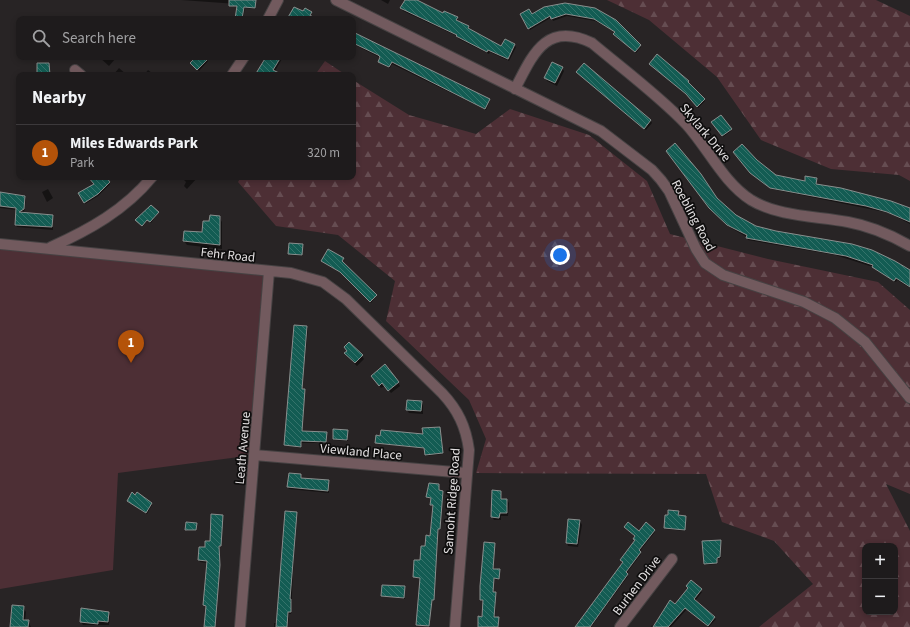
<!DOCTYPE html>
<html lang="en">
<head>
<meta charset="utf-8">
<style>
  :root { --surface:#1e1b1c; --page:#2b2829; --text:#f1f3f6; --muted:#a1a1a3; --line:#3c393b; --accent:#b45309 }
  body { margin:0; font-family:"Source Sans 3",sans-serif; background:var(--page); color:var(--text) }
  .controls { position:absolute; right:12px; bottom:12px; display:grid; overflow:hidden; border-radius:8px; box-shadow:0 2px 6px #0003 }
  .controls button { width:36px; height:36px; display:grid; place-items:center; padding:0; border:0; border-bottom:1px solid var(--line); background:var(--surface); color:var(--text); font:20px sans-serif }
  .you { position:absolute; left:560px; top:255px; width:14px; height:14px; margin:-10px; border:3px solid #fff; border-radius:50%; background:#1a73e8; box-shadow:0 0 0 6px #1a73e833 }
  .badge { display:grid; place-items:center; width:26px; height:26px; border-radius:50%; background:var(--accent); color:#fff; font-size:13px; font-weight:700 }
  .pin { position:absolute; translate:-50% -33px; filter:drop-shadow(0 1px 2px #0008) }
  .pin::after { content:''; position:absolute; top:21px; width:14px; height:12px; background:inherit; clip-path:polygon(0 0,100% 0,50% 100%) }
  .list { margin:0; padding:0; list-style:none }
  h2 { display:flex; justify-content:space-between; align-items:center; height:52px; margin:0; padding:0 16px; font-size:17px }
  h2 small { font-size:13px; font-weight:400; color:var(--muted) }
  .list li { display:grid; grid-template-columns:26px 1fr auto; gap:12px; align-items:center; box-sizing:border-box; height:56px; padding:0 16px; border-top:1px solid var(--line) }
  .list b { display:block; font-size:15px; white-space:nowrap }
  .list p { margin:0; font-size:13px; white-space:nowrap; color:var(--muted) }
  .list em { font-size:13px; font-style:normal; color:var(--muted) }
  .icon { flex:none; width:22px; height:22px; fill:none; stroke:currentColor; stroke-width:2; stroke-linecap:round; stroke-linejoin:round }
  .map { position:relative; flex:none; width:910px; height:627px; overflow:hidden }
  .search { position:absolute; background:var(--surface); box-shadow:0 2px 6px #0003; left:16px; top:16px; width:340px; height:44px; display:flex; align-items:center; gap:10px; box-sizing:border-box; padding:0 14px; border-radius:8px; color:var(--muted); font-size:15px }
  .panel { position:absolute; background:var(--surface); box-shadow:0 2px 6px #0003; left:16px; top:72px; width:340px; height:108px; border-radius:8px }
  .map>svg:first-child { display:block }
</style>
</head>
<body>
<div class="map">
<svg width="910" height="627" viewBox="0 0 910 627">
  <defs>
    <pattern id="forest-firs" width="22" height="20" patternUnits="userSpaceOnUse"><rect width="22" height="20" fill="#4d2f35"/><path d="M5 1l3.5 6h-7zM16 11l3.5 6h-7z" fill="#664d52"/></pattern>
    <pattern id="building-back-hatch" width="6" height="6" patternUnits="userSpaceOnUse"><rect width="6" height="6" fill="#135c53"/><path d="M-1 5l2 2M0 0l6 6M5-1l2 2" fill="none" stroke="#35736b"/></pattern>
  </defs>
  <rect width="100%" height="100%" fill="#282425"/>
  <path fill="url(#forest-firs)" fill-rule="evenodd" d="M607,0H876L910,16V181L899,175L831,169L761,140L717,77L649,20Z
    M325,61L346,75H315Z
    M353,80L409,115L476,134L510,109L589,135L647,181L670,234L768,259L878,282L910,310V494L886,484L910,531V627H759L813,584L774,541L722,522L706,474L476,473L486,439L469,400L386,321L395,281L338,235L276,226L238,182L241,177H353ZM865,546H895V612H865Z"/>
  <path fill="#4d2f35" d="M0,244L269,271L254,455L118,473L113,570L0,589Z"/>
  <path fill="#0007" d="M181,0H256L255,9L245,8L243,19H236L237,4Z
    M381,0H390L388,4Z
    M412,0H416L443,14L457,18L458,22L469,26L470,30L502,48L505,40L515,45L507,60L490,52L489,54L459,39L457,36L403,11L401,8Z
    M545,8L616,21L641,47L636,53L615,36L616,32L595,21L567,16L553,21L552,17L530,30L521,15H531Z
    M353,33L489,99L490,101L486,110L392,64L390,68L380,63L381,58L353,44Z
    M515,46L516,47L509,61H508Z
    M99,57H116V58L109,66Z
    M197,57H204L208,61L199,71L191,63Z
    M267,57H283L275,71L276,75H256Z
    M584,65L651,121L652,123L646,130L579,74L578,72Z
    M651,65L688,81V84L705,101L698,108L688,96Z
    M119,68L127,75H113Z
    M562,68L564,71L557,86L547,81L545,78Z
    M148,70L152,73L153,75H144Z
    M188,72L192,75H185Z
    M721,116L731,131L723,137L712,123Z
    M668,154L735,216L756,227L910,272V288L897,280L896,282L873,267L835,255L748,240L747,237L729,227L711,210Z
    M757,161L776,176L805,183L817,179V185L910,210V224L889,213L772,189L752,174Z
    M98,177H104L110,184L98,196L85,204L79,193L95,184Z
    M183,177H198L187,189L184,186L186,182L182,178Z
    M48,189L53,198L47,202L42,192Z
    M0,193L25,197L26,199L24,213L53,216V230L17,227L16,225L17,210L0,208Z
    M158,213L151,223L148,220L143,226L137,221Z
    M219,217L222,222V249L187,245L184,241L203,233L210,222Z
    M302,245V256L290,255L289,253Z
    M343,259L342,263L376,296L371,303L341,273L323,262Z
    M294,326L308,328L302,390L305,391L302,432L327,435L326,443H302L301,448L285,445Z
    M347,356H362L364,359L357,366Z
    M372,376L398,382L400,386L391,393L385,386L381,388Z
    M408,401L422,402L423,405V414L409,413L407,410Z
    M440,428L443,454L426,456L425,449L376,443L424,435Z
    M347,431L348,441L334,440V439Z
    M290,474L301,475L302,479L328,481L329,493L289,489L287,486Z
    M430,484L439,485V491L443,493L440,530H438L434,601H432L429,627L417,624L421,579L414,577L431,537L434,506L431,504L432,499L427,497Z
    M501,492L502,500H507L509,503L508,516H501V520H494L492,517Z
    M129,502L151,503L152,505L147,514Z
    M678,512V516L686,518L685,531L665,529Z
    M296,513L291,614H289L288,627H274V623H277Z
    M222,516L215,627H205L207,607L204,605L207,563L200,562L199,560L200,548H206L210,542Z
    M568,520L580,521L582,525L578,547L568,546L567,543Z
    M196,524V531H187L186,529Z
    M626,529L640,533L654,530L655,532L639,552L641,554L626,574L628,576L591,627H576L623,562L621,560L635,541L636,537Z
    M703,542H721V558L717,559V564L706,565Z
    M494,544L493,570L500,571L499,580L494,579L493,593L496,595L495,618L499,620V627H479L483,618L484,601L481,600Z
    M691,581L702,592L695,601L716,619L709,627L687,609L671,627H651L652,625L654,627L676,605L689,588Z
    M405,587V599L382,596Z
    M23,607L26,612L25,621H28L31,627H11Z
    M108,613L110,616L109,625H83L81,622Z"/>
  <path fill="url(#building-back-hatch)" stroke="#898e8d" d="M229,0H256L255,8L244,7L242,19H235L237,6H229Z
    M405,0H417L443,13L444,11L458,17L456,20L469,26L468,28L501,46L505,39L515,44L508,59L488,50L487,52L456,36L457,35L400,8Z
    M565,3L595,8L616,20L641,45L635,52L613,34L615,32L594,19L566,14L551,19L550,16L528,29L520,14L529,9L532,14L544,7Z
    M294,7L303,11L305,8L312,12L310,15L316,19H287Z
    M353,32L490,99L485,109L392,62L389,67L378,62L380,57L378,55L353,43Z
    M657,54L689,81L688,82L705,99L697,107L686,94L649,64Z
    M196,57H210L197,70L190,63Z
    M266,57H281L273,70L283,75H255Z
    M552,62L563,67L555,83L544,78Z
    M37,63H49L50,75H37Z
    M584,63L651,120L644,129L576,72Z
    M721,115L732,129L722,136L711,122Z
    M675,143L701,174L717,198L736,215L756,226L776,231L852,244L872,250L895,261L910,270V287L896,278L894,281L872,267L873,265L846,256L746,238L747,235L727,225L709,208L666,151Z
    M742,144L757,160L776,175L805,181V176L817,178L816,184L841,188L891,201L910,208V222L887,212L866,206L770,188L750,173L733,152Z
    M88,177H106L110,182L98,194L84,203L78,193L94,184Z
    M0,192L25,196L24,209L19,212L53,215L52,227L15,225L16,208L0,206Z
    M151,205L159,212L150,222L147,220L142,226L135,220Z
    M210,215L220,216V245L183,241L184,231L202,232L203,221H209Z
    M289,243L303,244L302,255L288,254Z
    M328,249L344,258L342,261L377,295L370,302L340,272L321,261Z
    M294,325L307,326L302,389H305L302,431L327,432L326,442L301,441V447L284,445Z
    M349,342L363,355L355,363L344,353L347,351L344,347Z
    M385,364L399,382L388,391L382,383L379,386L371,376Z
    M407,400L422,401L421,411L406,410Z
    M440,427L443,453L425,455L424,448L375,443L376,435L380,436L381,430L423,434L422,428Z
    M333,429L348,430L347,440L333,439Z
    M289,473L301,474V478L329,480L328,491L287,487Z
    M429,483L439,484V490L443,491L440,529H438L434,600H432L429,626L416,625L420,578L413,577L414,560H420L421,546H425L426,535L430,536L433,505H430L431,498L426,497Z
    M492,490L501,491V499H507V513H500L499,518L491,517Z
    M132,492L135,495L137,492L152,503L146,513L127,501Z
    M668,510L679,511L678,515L686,516L685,530L664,528L665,515H668Z
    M285,511L297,512L290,599H291V612H288L287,627H276Z
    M211,514L223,515L221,546H219L220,565L215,627H204L206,606L203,605L207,561L198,560L199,547H205V541H210Z
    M568,519L580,520L577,544L566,543Z
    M186,522L197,523L196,530H185Z
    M628,522L639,531L646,522L655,530L639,550L641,552L626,572L628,574L590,627H575L623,562L620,560L635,540L633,539L635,536L624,527Z
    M721,540L720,557L717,558V563L704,564L702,541Z
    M484,542L495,543L493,569H500L499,579L494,578L493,592H496L494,617H499L498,627H478V616L482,617L483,600H480V586Z
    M691,580L702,589L694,599L715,617L708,626L685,608L668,627H653L670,600L675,604L688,588L686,586Z
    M382,585L405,586L404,598L381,596Z
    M12,605L24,606L23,620H29L28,627H10Z
    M81,608L109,612L108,622L98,621V624L80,622Z"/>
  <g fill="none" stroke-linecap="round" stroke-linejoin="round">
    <defs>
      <path id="minor" d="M336,0L601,131L652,170L661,180L669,191L696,249L705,263L723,275L804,302L835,318L865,342L910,398
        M268,19L278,0
        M75,70L81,75
        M232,75L244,57
        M515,89C533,54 546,21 592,43C623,69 657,94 686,124C708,148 723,182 751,200C779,217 816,216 848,222C870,226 891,235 910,246
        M0,244L291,273L323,282L346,299L442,393C458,410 466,427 469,450L455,627
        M51,247C89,230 125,210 152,177
        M254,455L466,473
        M240,627L269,271
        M620,627L672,559"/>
    </defs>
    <use href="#minor" stroke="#464243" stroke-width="12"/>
    <use href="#minor" stroke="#725a5e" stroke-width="10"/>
  </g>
  <g text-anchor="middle" stroke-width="3.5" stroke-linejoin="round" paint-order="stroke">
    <g font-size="13" fill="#e4e1e2" stroke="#0f0e0e">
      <text transform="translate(706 132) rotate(50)" y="5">Skylark Drive</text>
      <text transform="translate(694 215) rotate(62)" y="5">Roebling Road</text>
      <text transform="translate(228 254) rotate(6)" y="5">Fehr Road</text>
      <text transform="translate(242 448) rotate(-85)" y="5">Leath Avenue</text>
      <text transform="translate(361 451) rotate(5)" y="5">Viewland Place</text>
      <text transform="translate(451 501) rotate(-86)" y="5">Samoht Ridge Road</text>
      <text transform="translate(636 585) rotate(-53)" y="5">Burhen Drive</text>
    </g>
  </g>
</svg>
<div class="controls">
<button>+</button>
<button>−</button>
</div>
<div class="you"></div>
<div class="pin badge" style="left:131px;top:363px">1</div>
<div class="search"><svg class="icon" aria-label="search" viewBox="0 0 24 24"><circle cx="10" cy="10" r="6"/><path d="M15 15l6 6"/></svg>Search here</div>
<section class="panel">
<h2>Nearby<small></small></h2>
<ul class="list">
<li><span class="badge">1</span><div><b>Miles Edwards Park</b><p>Park</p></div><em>320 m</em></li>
</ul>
</section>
</div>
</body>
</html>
